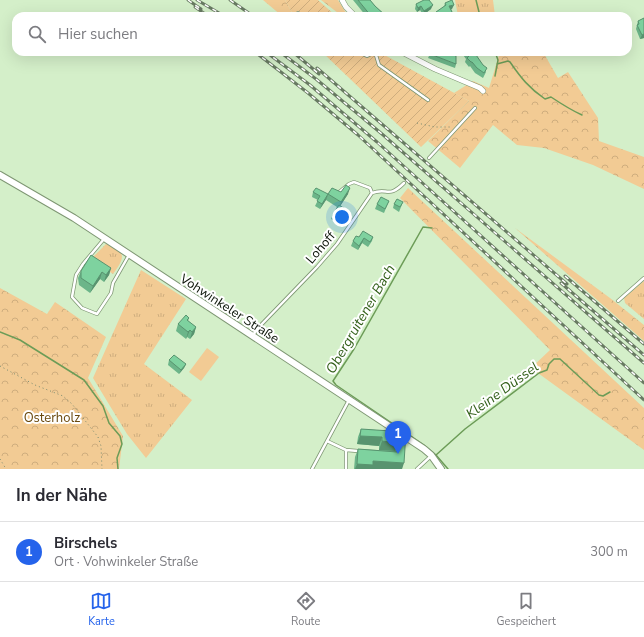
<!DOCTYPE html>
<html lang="de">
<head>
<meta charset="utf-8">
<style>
  :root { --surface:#fff; --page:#f2f2f3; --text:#2b2b33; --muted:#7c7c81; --line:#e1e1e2; --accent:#2563eb }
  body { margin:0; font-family:"Nunito Sans",sans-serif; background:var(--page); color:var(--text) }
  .you { position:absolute; left:342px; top:217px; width:14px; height:14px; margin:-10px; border:3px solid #fff; border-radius:50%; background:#1a73e8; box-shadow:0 0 0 6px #1a73e833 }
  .badge { display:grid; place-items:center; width:26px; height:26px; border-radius:50%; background:var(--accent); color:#fff; font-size:13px; font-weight:700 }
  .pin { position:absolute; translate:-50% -33px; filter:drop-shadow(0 1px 2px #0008) }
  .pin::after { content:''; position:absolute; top:21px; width:14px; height:12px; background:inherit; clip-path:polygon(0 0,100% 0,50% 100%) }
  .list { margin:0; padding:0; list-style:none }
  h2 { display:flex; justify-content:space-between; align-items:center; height:52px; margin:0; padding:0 16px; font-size:17px }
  h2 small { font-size:13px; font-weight:400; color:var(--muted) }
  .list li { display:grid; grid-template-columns:26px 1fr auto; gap:12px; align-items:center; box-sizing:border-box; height:60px; padding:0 16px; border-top:1px solid var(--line) }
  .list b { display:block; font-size:15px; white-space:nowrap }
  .list p { margin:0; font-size:13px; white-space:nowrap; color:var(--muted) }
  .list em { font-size:13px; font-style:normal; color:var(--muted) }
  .icon { flex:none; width:22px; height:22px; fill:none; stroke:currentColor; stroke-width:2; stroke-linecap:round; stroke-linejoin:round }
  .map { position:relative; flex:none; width:644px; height:469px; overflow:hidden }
  .search { position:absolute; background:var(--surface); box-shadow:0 4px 16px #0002; left:12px; right:12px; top:12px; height:44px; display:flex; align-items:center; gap:10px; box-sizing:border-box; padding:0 14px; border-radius:12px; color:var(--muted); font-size:15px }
  .sheet { height:112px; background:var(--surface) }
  nav { display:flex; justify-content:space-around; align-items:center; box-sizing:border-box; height:56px; border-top:1px solid var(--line); background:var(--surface); font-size:11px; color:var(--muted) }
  nav a { display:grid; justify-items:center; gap:2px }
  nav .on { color:var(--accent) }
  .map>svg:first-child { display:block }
</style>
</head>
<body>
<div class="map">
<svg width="644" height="469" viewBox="0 0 644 469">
  <defs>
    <pattern id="grass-tufts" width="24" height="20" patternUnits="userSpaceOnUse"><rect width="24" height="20" fill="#f2cb94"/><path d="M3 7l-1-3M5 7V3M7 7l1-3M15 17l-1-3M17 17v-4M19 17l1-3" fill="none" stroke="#cead7e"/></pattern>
    <pattern id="forest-crowns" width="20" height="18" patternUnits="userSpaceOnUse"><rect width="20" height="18" fill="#f2cb94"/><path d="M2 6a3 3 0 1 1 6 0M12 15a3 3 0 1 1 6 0" fill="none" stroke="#cead7e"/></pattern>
    <pattern id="garden-furrows" width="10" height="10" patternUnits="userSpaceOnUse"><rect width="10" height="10" fill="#f2cb94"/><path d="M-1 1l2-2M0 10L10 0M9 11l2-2" fill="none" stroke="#cead7e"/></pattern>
  </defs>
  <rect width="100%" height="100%" fill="#d4efc9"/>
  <path fill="url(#grass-tufts)" d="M455,0H493L495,16H458Z
    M106,244C128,251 124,259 113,274L91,259Z
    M141,270L186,299L144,364L192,400L146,458L127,434L93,378Z
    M644,281V319L625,303L624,298Z"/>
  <path fill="url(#forest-crowns)" d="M263,0H285L294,16H282Z
    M321,0H338L348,16H342Z
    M500,52H543L558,78L568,72L598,118L599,141L644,157V189L593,165L544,148L517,145L493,125L460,168L428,141L469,101L454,93L473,81L489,88Z
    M408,188L644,408V450L531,368L550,350L400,198Z
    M515,228L610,298L644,325V341Z
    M0,288L47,314L55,302L106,337L88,378L123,436L119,469H0Z"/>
  <path fill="#f2cb94" d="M207,348L219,357L201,381L189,372Z"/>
  <path fill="url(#garden-furrows)" d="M285,0H318L336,16H294Z
    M322,52H379L469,101L421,147Z"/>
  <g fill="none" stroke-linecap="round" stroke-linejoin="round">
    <path stroke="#6c9c57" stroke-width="1.5" d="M476,0L480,16
      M497,64L508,61L510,62C521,78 529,88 545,99L551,97C560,103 573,111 582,115
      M495,76L498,60L495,52
      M432,228L423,227L354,349L333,381L336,385L424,445L436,455
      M0,332L20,340L84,380L103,406L109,423L120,436L122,444L117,458L118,469
      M448,469L436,455L465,429L539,373L547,370L549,364L554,359H560L599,395L603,396L610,392"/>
    <defs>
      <path id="service" d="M298,13L301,16
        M359,52L367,56L375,52
        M375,52L379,65L428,100
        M429,158L475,108
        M338,193L349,184L354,182L370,188L372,193
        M104,239L83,264L76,275L72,297L82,308L97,314L111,293L113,283L129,255
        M618,301L644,278
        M253,335L259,327L317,267L337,244L372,193C388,187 388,199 404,183
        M327,441L346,450L358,451
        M346,450V469
        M312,469L349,400
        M417,469L431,456"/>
      <path id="minor" d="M342,0L346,7L355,16
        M402,52L435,69L480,88L483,91"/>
      <path id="tertiary" d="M0,175L74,218L424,449L431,455L441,469"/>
    </defs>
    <use href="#service" stroke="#7e9673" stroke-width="4"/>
    <use href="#minor" stroke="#7e9673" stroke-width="6"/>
    <use href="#tertiary" stroke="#7e9673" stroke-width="8"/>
    <path stroke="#76896f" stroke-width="1" stroke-dasharray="1 3" stroke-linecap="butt" d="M417,123L435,127H452
      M0,366L35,385L63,396L72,404L98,437L101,446L102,469
      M0,459L6,469"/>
    <use href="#service" stroke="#fff" stroke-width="2.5"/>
    <use href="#minor" stroke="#fff" stroke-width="5"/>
    <use href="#tertiary" stroke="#fff" stroke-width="6"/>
    <defs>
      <path id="rail" d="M188,0L201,9
        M197,0L224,16
        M230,0L253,16
        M195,7L208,16
        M255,52L308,93L358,135L644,400
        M266,52L310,85L377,142L644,383
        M280,52L316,79L382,134L644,363
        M293,52L319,74
        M317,68L567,284
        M565,276L644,344
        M561,283L644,355"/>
    </defs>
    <use href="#rail" stroke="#687a62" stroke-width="3"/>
    <use href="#rail" stroke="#fff" stroke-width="1.5" stroke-dasharray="4.5" stroke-linecap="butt"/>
  </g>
  <path fill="#6cb589" d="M353,0H370L375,6L386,16H366Z
    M445,3L452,9H451L454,16H435L436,12L444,7Z
    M416,4L431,9L423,15L420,10L417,12L415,9Z
    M644,18V38L640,39L636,29L638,21Z
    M461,52H474L486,72L483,78L475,73L470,66L469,67L465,62L466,59Z
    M430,54L456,64L455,68L428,58Z
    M313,192L328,194H348L340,206L343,214L338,223L331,219L333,214L337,207L326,200L320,209L315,206L318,200L312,197Z
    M389,201L384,213L375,209L377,204Z
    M403,202L399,212L393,208L394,204Z
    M359,237H373L372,241L368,247L362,243L358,250L351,246L353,241Z
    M111,268L109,275L104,282L100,279L90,293L79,285L78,278L81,271Z
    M189,318L188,321L196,327L194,334L190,339L187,337L186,339L176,331L178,324Z
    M169,360L186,364L184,368L179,374L168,365Z
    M361,429L406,432L402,469H354L355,457L358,449L395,451L379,450V446L357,444L358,437Z"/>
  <path fill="#58936f" d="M433,5L431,9L423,15L424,11Z
    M454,5L452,9L448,10L449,6Z
    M421,6L420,10L417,12L418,8Z
    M644,34V38L640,39L642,35Z
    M415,52H421L414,54Z
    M350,188L348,194L339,208L341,202Z
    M328,195L326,200L320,209L322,204Z
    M345,209L343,214L338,223L339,218Z
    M364,238L362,243L358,250L359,246Z
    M111,268L109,275L104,282L106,275Z
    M102,272L100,279L90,293L93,286Z
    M196,327L194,334L190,339L192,332Z
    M190,330L187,337L186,339L188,332Z
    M186,364L184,368L179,374L181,370Z
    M360,436L382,437L379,446L357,444Z
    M382,441L398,443L395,451L379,450Z
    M373,461L404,463L402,469H355L357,464Z"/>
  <path fill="#7ed29f" stroke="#58936f" d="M358,0H370L375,6L386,16H371Z
    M424,0H429L433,5L424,11L421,6L418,8L416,4Z
    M452,0L454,5L449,6L454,16H439L436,12L446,5L445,3Z
    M644,18V34L642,35L637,25L639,24L638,21Z
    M431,52H445L456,56V64L430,54Z
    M466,52H474L483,65L487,68L484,73L477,68L472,62H471L467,58L469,56Z
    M346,185L350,188L341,202L328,194L332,188L341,192Z
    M316,188L328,194L322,204L317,201L320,196L313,192Z
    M381,197L389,201L385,209L377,204Z
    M397,199L403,202L400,207L394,204Z
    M339,205L345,209L339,218L333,214Z
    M363,231L373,237L370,242L364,238L359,246L353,241L356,236L359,237Z
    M91,255L111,268L106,275L102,272L93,286L81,278V271Z
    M186,315L189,318L187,320L196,327L192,332L190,330L188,332L178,324Z
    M174,355L186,364L181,370L169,360Z
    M361,429L406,432L404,463L373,461V465L357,464L358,449L397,452L398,443L382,441V437L360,436Z"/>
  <g text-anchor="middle" stroke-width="4" stroke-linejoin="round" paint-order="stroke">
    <g font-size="13" fill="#091206" stroke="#fff">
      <text transform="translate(320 247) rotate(-50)" y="5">Lohoff</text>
      <text transform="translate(230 308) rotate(33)" y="5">Vohwinkeler Straße</text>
    </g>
    <g font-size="13" fill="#6a490e" stroke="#fff">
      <text x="52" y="422">Osterholz</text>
    </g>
    <g font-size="14" font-style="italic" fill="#33601a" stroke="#fff">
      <text transform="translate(360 319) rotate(-60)" y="5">Obergruitener Bach</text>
      <text transform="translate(502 390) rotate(-36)" y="5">Kleine Düssel</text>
    </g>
  </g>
</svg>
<div class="you"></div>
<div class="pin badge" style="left:398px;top:454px">1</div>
<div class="search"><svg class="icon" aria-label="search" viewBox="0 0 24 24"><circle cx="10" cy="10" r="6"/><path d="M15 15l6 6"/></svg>Hier suchen</div>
</div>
<section class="sheet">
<h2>In der Nähe<small></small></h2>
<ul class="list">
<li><span class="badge">1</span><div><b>Birschels</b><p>Ort · Vohwinkeler Straße</p></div><em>300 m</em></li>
</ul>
</section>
<nav>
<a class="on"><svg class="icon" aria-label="map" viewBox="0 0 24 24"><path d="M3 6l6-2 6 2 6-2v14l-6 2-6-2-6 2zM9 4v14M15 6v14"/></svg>Karte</a>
<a><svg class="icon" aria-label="directions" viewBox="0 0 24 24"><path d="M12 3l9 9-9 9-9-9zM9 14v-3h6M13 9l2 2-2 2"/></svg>Route</a>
<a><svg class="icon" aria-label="saved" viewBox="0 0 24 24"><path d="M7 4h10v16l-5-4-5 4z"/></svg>Gespeichert</a>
</nav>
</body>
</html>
